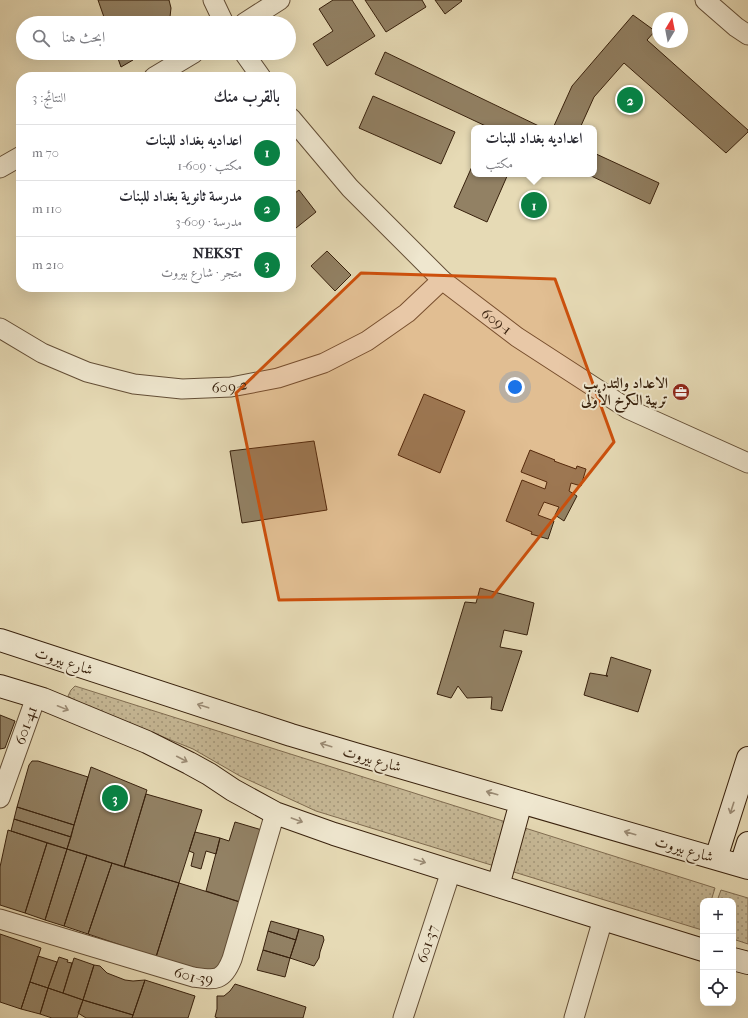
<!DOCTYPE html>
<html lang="ar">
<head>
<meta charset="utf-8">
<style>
  :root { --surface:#fff; --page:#f2f2f3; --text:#2b2b33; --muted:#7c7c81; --line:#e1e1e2; --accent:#0b8043 }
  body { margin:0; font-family:"IM FELL French Canon",Amiri,serif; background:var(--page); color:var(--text); direction:rtl }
  .controls { position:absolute; right:12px; bottom:12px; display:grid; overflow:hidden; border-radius:8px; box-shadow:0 4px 16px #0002 }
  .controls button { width:36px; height:36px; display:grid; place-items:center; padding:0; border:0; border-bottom:1px solid var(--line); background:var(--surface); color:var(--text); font:20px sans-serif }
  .compass { position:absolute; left:652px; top:12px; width:36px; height:36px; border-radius:50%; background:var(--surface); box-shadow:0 4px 16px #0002; rotate:10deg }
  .you { position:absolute; left:515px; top:387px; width:14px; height:14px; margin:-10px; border:3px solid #fff; border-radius:50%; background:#1a73e8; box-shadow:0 0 0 6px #1a73e833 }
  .badge { display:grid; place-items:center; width:26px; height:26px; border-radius:50%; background:var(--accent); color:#fff; font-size:13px; font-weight:700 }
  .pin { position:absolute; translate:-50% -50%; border:2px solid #fff; box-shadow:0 1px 4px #0006 }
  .popup { position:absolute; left:471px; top:125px; width:126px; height:52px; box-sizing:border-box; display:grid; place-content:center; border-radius:8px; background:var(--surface); filter:drop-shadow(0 1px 3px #0005); font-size:13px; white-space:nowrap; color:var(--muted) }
  .popup b { font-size:15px; color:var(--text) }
  .popup::after { content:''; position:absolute; left:50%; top:100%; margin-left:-8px; border:8px solid transparent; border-top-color:var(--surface) }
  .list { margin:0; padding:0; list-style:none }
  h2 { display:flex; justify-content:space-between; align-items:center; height:52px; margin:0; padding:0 16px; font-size:17px }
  h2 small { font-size:13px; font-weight:400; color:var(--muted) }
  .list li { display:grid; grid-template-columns:26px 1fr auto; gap:12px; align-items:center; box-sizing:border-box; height:56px; padding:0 16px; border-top:1px solid var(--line) }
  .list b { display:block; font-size:15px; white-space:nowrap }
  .list p { margin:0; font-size:13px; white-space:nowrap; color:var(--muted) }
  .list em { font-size:13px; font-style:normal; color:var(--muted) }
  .icon { flex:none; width:22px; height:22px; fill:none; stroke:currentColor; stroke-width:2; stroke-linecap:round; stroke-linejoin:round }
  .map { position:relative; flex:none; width:748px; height:1018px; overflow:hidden; direction:ltr }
  .search { position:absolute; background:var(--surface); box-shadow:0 4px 16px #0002; left:16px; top:16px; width:280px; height:44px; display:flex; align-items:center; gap:10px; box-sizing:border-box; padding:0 14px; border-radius:22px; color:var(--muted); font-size:15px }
  .panel { position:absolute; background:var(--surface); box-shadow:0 4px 16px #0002; left:16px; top:72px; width:280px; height:220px; border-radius:16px; direction:rtl }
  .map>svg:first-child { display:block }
</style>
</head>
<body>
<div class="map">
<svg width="748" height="1018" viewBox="0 0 748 1018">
  <defs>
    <pattern id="grass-dots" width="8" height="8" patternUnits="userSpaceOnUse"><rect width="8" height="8" fill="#c8ba98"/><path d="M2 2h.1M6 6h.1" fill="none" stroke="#a3977a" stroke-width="1.8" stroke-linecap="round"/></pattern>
  </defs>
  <rect width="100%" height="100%" fill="#e6dab5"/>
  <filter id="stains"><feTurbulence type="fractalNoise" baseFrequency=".005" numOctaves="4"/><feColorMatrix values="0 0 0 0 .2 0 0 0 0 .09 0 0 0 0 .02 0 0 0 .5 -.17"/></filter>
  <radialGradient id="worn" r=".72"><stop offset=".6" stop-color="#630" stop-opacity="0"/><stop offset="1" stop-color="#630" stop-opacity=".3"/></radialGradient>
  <path fill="url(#grass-dots)" stroke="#806d52" d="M75,686L715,888L711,901H703L702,930L316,811L240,776L193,749L77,702L68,696L71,690Z
    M721,890L748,898V944L733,939V901H717Z"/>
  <path fill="#928164" stroke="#37200c" d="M98,0H169L171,8L170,17L168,23H106Z
    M333,0H352L375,36L327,66L313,44L333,31L319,9Z
    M365,0H422L426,7L386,32Z
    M435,0H461L462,1L445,14Z
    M633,15L655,31L647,40L748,130V132L726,153L624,63L594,97L580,128H553L572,86Z
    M385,52L543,128H490L375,74Z
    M116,53H135L133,60L121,67Z
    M373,96L455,132L441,164L359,128Z
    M594,153L659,183L650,204L587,174H594Z
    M474,162V174H508L487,222L454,207Z
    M299,190L316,212L291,232V196Z
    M327,251L351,275L335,291L311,266Z
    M424,394L465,411L440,473L398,455Z
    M314,441L327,510L242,523L230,451Z
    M530,450L555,460L554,461L576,469L577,466L586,469L581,486L571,483L569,491L577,496L564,521L555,515L559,507L544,502L538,515L554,521L548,539L531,534L532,532L506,521L522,480L545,489L547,482L521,472Z
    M480,588L534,603L527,635L504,630L500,647L522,651L502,711L491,709L492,697L467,698L458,686L451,698L437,694L465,602L476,603Z
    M611,657L651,670L638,712L584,695L590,673L608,676H606Z
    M0,715L15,721L5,748L0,749Z
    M32,761H38L88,777L74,825L17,807L29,765Z
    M91,767L147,790L124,867L67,849Z
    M146,794L202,810L179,883L124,867Z
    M17,807L74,825L71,837L14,819Z
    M14,819L71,837L67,849L11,831Z
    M235,822L262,830L243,903L206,891L220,838L229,841Z
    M8,830L47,843L25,913L0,905V867Z
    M195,832L220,838L216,854L206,851L201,869L191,866L194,853L189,851Z
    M47,843L67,849L45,920L25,913Z
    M67,849L87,855L64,926L45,920Z
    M87,855L112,863L88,934L64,926Z
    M112,863L179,883L156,957L88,934Z
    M179,883L243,903L220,972L208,976L156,957Z
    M271,921L299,929L296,940L268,931Z
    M299,929L323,936L324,940L320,952L319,958L314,966L290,958Z
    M268,931L296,940L290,958L263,950Z
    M0,934L41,948L21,1009L0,1002Z
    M263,950L290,958L285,977L257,970Z
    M38,956L57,962L48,988L30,982Z
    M59,957L68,960L67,962L72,963L63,993L48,988Z
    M74,958L94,965L83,1000L63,993Z
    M94,965L100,966L107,973L125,980L133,981L145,980L133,1015L83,1000Z
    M145,980L195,996L188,1018H132Z
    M30,982L48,988L40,1014L21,1009Z
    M235,984L306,1007L303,1018H218L215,1017L217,1009V996H224L230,991Z
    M48,988L83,1000L77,1018H52L40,1014Z
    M83,1000L133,1015L132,1018H86L78,1013Z"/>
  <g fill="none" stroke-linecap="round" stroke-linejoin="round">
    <defs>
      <g id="street">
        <path d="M213,0L224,23"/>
        <path d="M705,0L736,27L748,35"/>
        <path d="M244,23L280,0"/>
        <path d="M244,53L261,77"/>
        <path d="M154,77L194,53"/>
        <path id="s1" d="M291,118L350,188L442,280L517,337L628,409L748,463"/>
        <path d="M0,168L21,156"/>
        <path id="s2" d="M0,328L42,353L87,372L134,384L182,389L231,387L278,378L324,363L367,341L407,313L442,280"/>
        <path id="s3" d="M0,798L36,697"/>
        <path id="s4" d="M0,919L193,977C215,980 223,982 232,959L275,813"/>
        <path id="s5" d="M403,1018L451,871"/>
        <path d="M574,1018L603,919"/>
      </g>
      <path id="secondary" d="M0,640L291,735L355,754L748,868
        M0,686L43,699L147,742L189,763L209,774L233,790L275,813L334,834L603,919L703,950
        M716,858L748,758
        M741,865L748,843
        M498,886L521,802
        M733,959L748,963"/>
    </defs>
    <use href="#street" stroke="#634e36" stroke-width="21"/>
    <use href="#secondary" stroke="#37200c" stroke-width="24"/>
    <use href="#street" stroke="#efe7cf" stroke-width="19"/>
    <use href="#secondary" stroke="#efe7cf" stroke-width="22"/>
  </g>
  <defs><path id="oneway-shaft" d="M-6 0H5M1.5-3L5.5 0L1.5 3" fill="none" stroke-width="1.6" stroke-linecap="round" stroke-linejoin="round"/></defs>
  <g stroke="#9c8d77">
    <use href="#oneway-shaft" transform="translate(203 706) rotate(-162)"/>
    <use href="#oneway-shaft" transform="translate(63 708) rotate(22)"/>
    <use href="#oneway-shaft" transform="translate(326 745) rotate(-163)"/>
    <use href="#oneway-shaft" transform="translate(182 759) rotate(27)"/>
    <use href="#oneway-shaft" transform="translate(492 793) rotate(-164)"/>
    <use href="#oneway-shaft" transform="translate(732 808) rotate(108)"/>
    <use href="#oneway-shaft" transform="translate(297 820) rotate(20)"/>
    <use href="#oneway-shaft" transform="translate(630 833) rotate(-164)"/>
    <use href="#oneway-shaft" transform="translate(420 861) rotate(17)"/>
  </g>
  <path fill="#cd500c" fill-opacity="0.2" stroke="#cd500c" stroke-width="3" stroke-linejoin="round" d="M361,273L555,279L614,442L492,597L279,600L236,393Z"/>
  <defs>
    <symbol id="office-disc" viewBox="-11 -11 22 22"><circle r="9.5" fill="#8f2418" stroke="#efe7cf"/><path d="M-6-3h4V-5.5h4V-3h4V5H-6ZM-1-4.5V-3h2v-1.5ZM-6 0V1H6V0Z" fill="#fff"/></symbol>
  </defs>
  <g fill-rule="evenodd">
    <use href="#office-disc" x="671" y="382" width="20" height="20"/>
  </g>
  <g text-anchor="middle" stroke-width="4" stroke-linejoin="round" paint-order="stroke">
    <g font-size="15" fill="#37200c" stroke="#efe7cf">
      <text dy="5" stroke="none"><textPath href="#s1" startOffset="290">609-1</textPath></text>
      <text dy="5" stroke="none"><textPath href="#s2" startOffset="242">609-2</textPath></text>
      <text transform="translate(64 661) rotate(18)" y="5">شارع بيروت</text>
      <text dy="5" stroke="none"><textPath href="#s3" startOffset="77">601-41</textPath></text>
      <text transform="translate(372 759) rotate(16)" y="5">شارع بيروت</text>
      <text transform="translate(684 849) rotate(16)" y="5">شارع بيروت</text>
      <text dy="5" stroke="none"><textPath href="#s5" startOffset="78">601-37</textPath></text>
      <text dy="5" stroke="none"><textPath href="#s4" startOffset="202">601-39</textPath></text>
    </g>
    <g font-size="15" font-weight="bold" fill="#37200c" stroke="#efe7cf" text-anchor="end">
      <text x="668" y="388">الاعداد والتدريب<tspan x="668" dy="17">تربية الكرخ الأولى</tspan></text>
    </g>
  </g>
  <rect width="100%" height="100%" filter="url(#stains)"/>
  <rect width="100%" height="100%" fill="url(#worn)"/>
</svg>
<div class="controls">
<button>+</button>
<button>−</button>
<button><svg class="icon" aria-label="locate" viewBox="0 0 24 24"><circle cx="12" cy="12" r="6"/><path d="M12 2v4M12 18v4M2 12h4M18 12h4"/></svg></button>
</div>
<svg class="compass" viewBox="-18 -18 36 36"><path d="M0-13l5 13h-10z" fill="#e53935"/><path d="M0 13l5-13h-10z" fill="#7c7c81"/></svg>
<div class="you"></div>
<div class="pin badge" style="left:534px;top:205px">1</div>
<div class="popup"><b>اعداديه بغداد للبنات</b>مكتب</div>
<div class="pin badge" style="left:630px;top:100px">2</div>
<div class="pin badge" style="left:115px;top:798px">3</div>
<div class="search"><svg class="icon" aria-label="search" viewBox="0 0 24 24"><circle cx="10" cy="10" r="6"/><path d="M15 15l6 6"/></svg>ابحث هنا</div>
<section class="panel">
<h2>بالقرب منك<small>النتائج: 3</small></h2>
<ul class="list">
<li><span class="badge">1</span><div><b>اعداديه بغداد للبنات</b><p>مكتب · 609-1</p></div><em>70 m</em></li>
<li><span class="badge">2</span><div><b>مدرسة ثانوية بغداد للبنات</b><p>مدرسة · 609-3</p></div><em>110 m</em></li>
<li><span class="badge">3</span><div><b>NEKST</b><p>متجر · شارع بيروت</p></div><em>210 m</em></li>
</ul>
</section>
</div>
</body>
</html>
